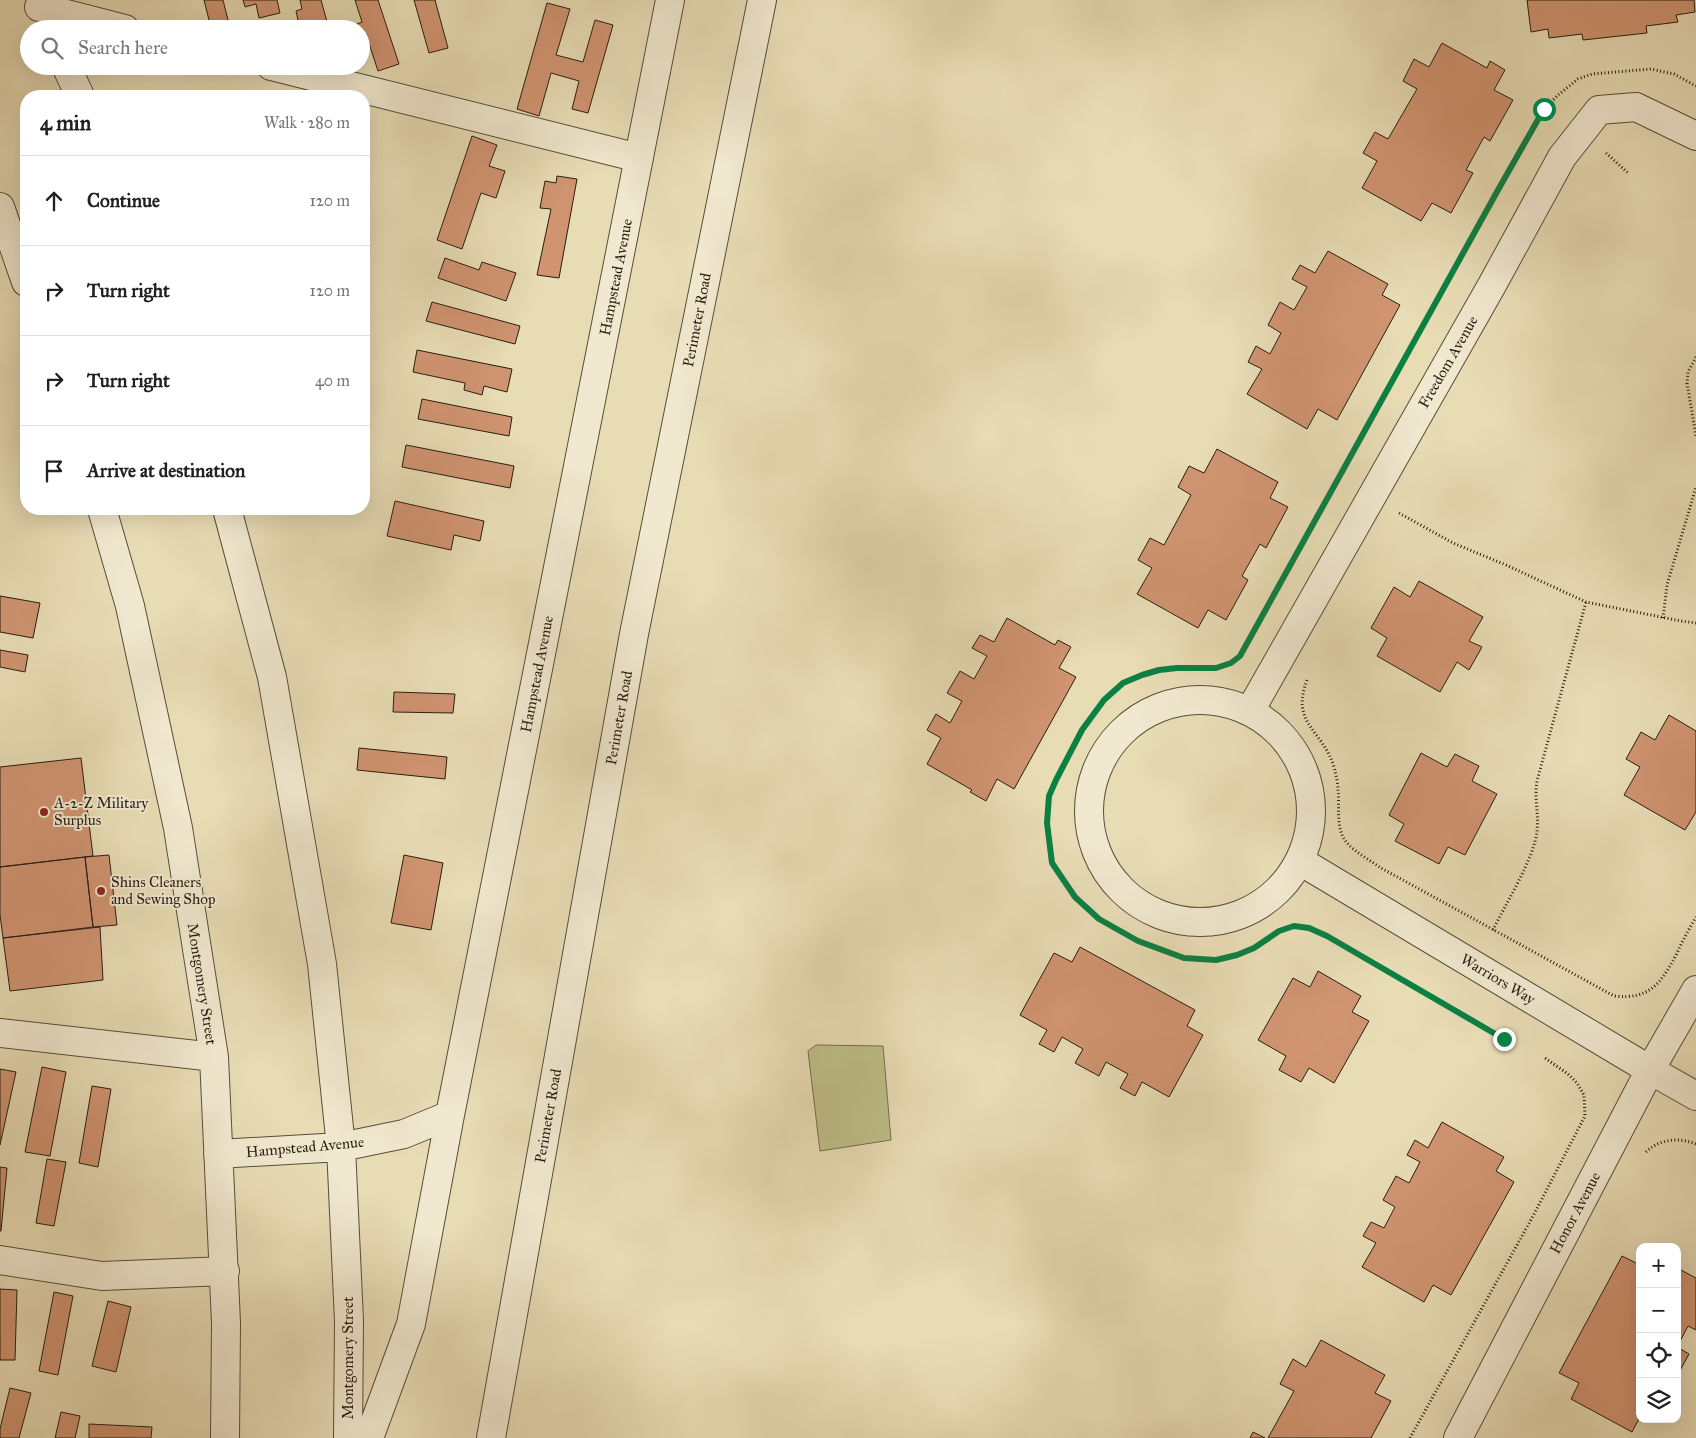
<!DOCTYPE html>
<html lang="en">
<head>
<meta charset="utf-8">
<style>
  :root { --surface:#fff; --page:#f6f6f6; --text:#202124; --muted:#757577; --line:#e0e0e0 }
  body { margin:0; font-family:"IM FELL Great Primer",serif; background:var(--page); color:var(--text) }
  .controls { position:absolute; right:15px; bottom:15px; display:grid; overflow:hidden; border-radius:10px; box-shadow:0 5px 20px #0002 }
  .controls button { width:45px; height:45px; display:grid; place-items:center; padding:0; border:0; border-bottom:1px solid var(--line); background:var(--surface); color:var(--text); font:25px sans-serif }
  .stop { position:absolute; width:15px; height:15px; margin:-11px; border:4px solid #0b8043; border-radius:50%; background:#fff }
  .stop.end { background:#0b8043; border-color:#fff; box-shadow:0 1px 5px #0008 }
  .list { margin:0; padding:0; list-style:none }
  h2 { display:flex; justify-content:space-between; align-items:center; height:65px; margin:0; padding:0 20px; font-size:21px }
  h2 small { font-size:16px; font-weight:400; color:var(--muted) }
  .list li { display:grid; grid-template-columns:32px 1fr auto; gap:15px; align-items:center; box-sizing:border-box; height:90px; padding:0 20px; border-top:1px solid var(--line) }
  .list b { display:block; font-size:19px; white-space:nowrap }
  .list em { font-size:16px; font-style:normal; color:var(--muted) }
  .icon { flex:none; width:28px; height:28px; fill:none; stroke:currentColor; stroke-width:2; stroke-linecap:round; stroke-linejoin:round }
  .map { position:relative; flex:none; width:1696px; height:1438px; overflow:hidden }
  .search { position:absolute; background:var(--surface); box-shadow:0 5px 20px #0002; left:20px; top:20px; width:350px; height:55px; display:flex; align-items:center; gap:12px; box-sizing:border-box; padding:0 18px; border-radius:28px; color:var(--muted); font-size:19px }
  .panel { position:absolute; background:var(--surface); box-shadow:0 5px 20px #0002; left:20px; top:90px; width:350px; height:425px; border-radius:20px }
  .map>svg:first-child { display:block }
</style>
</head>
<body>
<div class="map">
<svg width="1696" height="1438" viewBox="0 0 1696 1438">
  <rect width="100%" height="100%" fill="#e8dcb5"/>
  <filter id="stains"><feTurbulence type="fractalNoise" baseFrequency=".004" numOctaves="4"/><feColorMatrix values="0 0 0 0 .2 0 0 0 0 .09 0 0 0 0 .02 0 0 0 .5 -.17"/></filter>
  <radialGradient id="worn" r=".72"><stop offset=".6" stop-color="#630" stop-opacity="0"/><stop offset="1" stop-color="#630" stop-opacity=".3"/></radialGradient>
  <path fill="#bebe88" stroke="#736e4c" d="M816,1045L883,1046L891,1140L820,1151L808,1051Z"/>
  <path fill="#d09471" stroke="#281d11" d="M204,0H223L228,20L210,24Z
    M243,0H277L280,13L259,18L256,4L245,7Z
    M300,0H321L329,29H300L296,11L302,9Z
    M355,0H378L399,64L378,71L366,34L361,36V29H358L357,24L362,22Z
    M414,0H435L448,48L429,53Z
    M1527,0H1694L1695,12L1676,15L1678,22L1646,26L1647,33L1583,40L1582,34L1549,38L1548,29L1531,32Z
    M547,3L570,9L556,55L583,62L595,20L613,25L588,113L572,109L579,81L551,73L539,116L517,109Z
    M1442,43L1487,68L1490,61L1505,70L1494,90L1513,100L1490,141L1484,137L1466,170L1473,173L1451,213L1432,203L1421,221L1362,188L1377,161L1363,153L1375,132L1388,139L1417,89L1403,81L1414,59L1429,67Z
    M472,136L497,145L489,166L505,171L496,198L481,193L462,249L437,240Z
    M557,176L577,179L559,278L537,275L551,209L540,208L545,181L556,183Z
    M1328,251L1388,284L1382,295L1400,305L1337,420L1318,409L1307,429L1247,394L1262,369L1248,362L1256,346L1270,354L1281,333L1268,325L1280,302L1294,310L1307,287L1292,279L1300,265L1315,273Z
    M445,258L479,270L482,262L516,273L506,301L438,278Z
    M432,302L520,326L515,344L426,321Z
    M417,350L512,369L507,392L484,386L482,395L464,390L465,383L413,372Z
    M422,399L512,417L509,436L418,419Z
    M406,445L514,466L510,488L402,467Z
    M1217,449L1278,482L1270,498L1288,507L1266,548L1260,544L1242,576L1248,580L1226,620L1208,610L1198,628L1137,594L1152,568L1138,560L1150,538L1164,545L1191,495L1178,487L1189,466L1204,473Z
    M395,501L484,521L480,541L454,535L451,550L387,536Z
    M1419,581L1483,617L1469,641L1482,647L1469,670L1457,662L1440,692L1377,656L1387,638L1371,628L1394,587L1410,597Z
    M0,596L40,603L33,638L0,632Z
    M1007,618L1055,645L1058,640L1071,647L1059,668L1076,677L1014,789L997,779L986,801L970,792L972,790L927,764L941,738L927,730L936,714L950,723L962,701L947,693L960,671L974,679L987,656L972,648L980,635L994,642Z
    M0,650L28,655L25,672L0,667Z
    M394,692L455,694L453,713L393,712Z
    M1669,715L1696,731V812L1685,830L1624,795L1640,767L1626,759L1641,732L1655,740Z
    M359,748L447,757L445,779L357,770Z
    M1421,753L1447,767L1455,754L1479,766L1472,781L1497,794L1465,855L1448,847L1439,864L1395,841L1404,824L1389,815Z
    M81,758L93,856L0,867V767Z
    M109,855L117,925L93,927L85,857Z
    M404,855L443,863L431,930L391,923Z
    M85,857L93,927L3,938L0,915V867Z
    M100,927L103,980L10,991L3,938Z
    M1080,947L1195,1010L1187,1026L1203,1035L1169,1097L1142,1082L1135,1096L1120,1088L1128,1074L1106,1062L1099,1076L1075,1063L1083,1049L1062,1037L1054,1052L1039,1044L1047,1030L1020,1015L1054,953L1072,962Z
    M1318,971L1361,996L1352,1012L1369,1021L1334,1083L1309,1068L1301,1082L1279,1070L1286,1056L1258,1040L1293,978L1310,987Z
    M42,1067L66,1072L50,1156L25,1152Z
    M0,1069L16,1072L0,1145Z
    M92,1086L111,1089L98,1167L79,1163Z
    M1442,1122L1504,1157L1496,1171L1514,1182L1451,1295L1433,1285L1424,1302L1362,1267L1376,1243L1363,1236L1371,1222L1384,1228L1395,1207L1383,1200L1396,1176L1409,1183L1420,1162L1407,1155L1415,1140L1428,1148Z
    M47,1159L66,1162L54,1226L36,1223Z
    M0,1167L7,1168L1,1231H0Z
    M1622,1256L1640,1265V1417L1632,1432L1571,1399L1579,1383L1559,1373Z
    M1677,1268L1696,1278V1330L1688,1326L1677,1347Z
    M0,1289L17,1290L15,1360H0Z
    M54,1292L73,1296L58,1375L39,1371Z
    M108,1301L131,1307L116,1372L92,1366Z
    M1321,1340L1385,1375L1375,1393L1391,1401L1371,1438H1268L1294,1391L1280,1384L1293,1359L1306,1367Z
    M1677,1347L1689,1354L1677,1376Z
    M10,1388L31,1393L19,1438H0V1429Z
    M61,1412L80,1416L75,1438H55Z
    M89,1424L152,1427L151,1438H89Z
    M1253,1432L1265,1438H1250Z"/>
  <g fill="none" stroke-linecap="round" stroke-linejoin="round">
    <defs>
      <path id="minor" d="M39,7L125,29
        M66,66L80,96
        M271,66L639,158
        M0,207L26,282
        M102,509L130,606L178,828L214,1057L226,1323L225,1438
        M227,509L272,677L322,964L341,1147L349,1321L348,1438
        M1089 811a111 111 0 1 1 222 0a111 111 0 1 1-222 0Z
        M1251,709L1492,285L1562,157L1599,110L1636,107L1696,136
        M1300,861L1650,1070L1696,1096
        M0,1033L214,1057
        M218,1154L341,1147L404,1134L450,1115L670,0
        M0,1260L102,1276L225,1271
        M369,1438L411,1324L450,1115
        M491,1438L634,634L762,0
        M1458,1438L1650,1070L1696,990"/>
    </defs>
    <use href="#minor" stroke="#584d3a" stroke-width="30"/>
    <path stroke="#281d11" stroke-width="3" stroke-dasharray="1 2.5" stroke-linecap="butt" d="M1606,153L1628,173
      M1696,357L1688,372L1687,383L1696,436
      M1399,513L1453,543L1506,565L1586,602L1681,621L1696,623
      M1663,618L1667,585L1696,487
      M1307,680C1290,724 1323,730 1334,767C1336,775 1338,783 1338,790C1340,807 1335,829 1347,843C1355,852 1371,861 1381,868L1614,996C1650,1000 1661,983 1676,955C1682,942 1689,929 1696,917
      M1493,930C1506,903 1534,859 1537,831C1539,814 1534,798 1537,781L1586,602
      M1504,1039L1327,937L1309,929L1294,926L1279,931L1254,948L1237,955L1216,960L1184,959L1138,941L1099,919L1075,897L1052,863L1047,823L1049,795L1056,780L1082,730L1104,699L1123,683L1142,675L1159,670L1177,668H1216L1231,663L1240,656L1498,190L1544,109L1558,95L1578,79L1592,74L1651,69L1674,74L1696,86
      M1646,1152C1659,1139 1679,1137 1696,1144
      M1410,1438L1532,1218L1585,1116L1584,1095L1577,1083L1568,1074L1545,1058"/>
    <use href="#minor" stroke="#f0e8cf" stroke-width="28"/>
  </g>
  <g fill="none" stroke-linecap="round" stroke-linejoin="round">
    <path stroke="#0b8043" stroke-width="6" d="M1504,1039L1327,936L1309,928L1294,926L1279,931L1254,948L1237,955L1216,960L1184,958L1138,941L1099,919L1075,897L1052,863L1047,823L1049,796L1056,780L1082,730L1104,700L1123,683L1142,675L1159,670L1177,668H1216L1231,663L1240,656L1498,190L1544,109"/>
  </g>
  <g fill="#8f2418" stroke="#f0e8cf" stroke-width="2">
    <circle cx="44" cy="812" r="5"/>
    <circle cx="101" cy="891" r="5"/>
  </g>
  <g text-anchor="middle" stroke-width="4" stroke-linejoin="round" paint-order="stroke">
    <g font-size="15" fill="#281d11" stroke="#f0e8cf">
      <text transform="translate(616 277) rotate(-79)" y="5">Hampstead Avenue</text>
      <text transform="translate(697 320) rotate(-79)" y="5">Perimeter Road</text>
      <text transform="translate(1448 362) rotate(-60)" y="5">Freedom Avenue</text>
      <text transform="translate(537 674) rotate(-79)" y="5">Hampstead Avenue</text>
      <text transform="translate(619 718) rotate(-80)" y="5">Perimeter Road</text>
      <text transform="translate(1498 979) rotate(31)" y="5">Warriors Way</text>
      <text transform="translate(202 984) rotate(81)" y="5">Montgomery Street</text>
      <text transform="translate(548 1116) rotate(-80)" y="5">Perimeter Road</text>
      <text transform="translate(305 1147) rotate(-5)" y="5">Hampstead Avenue</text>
      <text transform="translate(1575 1213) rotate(-62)" y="5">Honor Avenue</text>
      <text transform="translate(348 1358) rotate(-90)" y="5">Montgomery Street</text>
    </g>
    <g font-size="15" fill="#281d11" stroke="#f0e8cf" text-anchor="start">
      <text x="54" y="808">A-2-Z Military<tspan x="54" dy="17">Surplus</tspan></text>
      <text x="111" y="887">Shins Cleaners<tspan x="111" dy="17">and Sewing Shop</tspan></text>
    </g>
  </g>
  <rect width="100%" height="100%" filter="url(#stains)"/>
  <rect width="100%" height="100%" fill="url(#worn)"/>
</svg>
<div class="controls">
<button>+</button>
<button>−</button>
<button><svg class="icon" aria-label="locate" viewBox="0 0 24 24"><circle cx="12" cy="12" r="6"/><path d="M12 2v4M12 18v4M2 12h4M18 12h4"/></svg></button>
<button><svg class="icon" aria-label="layers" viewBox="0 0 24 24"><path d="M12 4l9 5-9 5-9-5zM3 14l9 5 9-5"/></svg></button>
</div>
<div class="stop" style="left:1544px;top:109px"></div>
<div class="stop end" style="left:1504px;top:1039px"></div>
<div class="search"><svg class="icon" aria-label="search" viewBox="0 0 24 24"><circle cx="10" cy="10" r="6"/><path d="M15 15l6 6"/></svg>Search here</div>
<section class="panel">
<h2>4 min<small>Walk · 280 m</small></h2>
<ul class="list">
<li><svg class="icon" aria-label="ahead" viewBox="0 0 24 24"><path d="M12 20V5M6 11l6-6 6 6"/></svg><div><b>Continue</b></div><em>120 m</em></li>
<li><svg class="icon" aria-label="right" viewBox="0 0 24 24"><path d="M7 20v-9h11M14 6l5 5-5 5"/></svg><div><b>Turn right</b></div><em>120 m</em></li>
<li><svg class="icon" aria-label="right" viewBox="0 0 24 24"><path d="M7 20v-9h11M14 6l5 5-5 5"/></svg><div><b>Turn right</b></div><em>40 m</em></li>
<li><svg class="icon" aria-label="arrive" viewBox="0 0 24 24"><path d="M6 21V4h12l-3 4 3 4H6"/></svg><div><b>Arrive at destination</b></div></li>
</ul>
</section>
</div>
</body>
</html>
